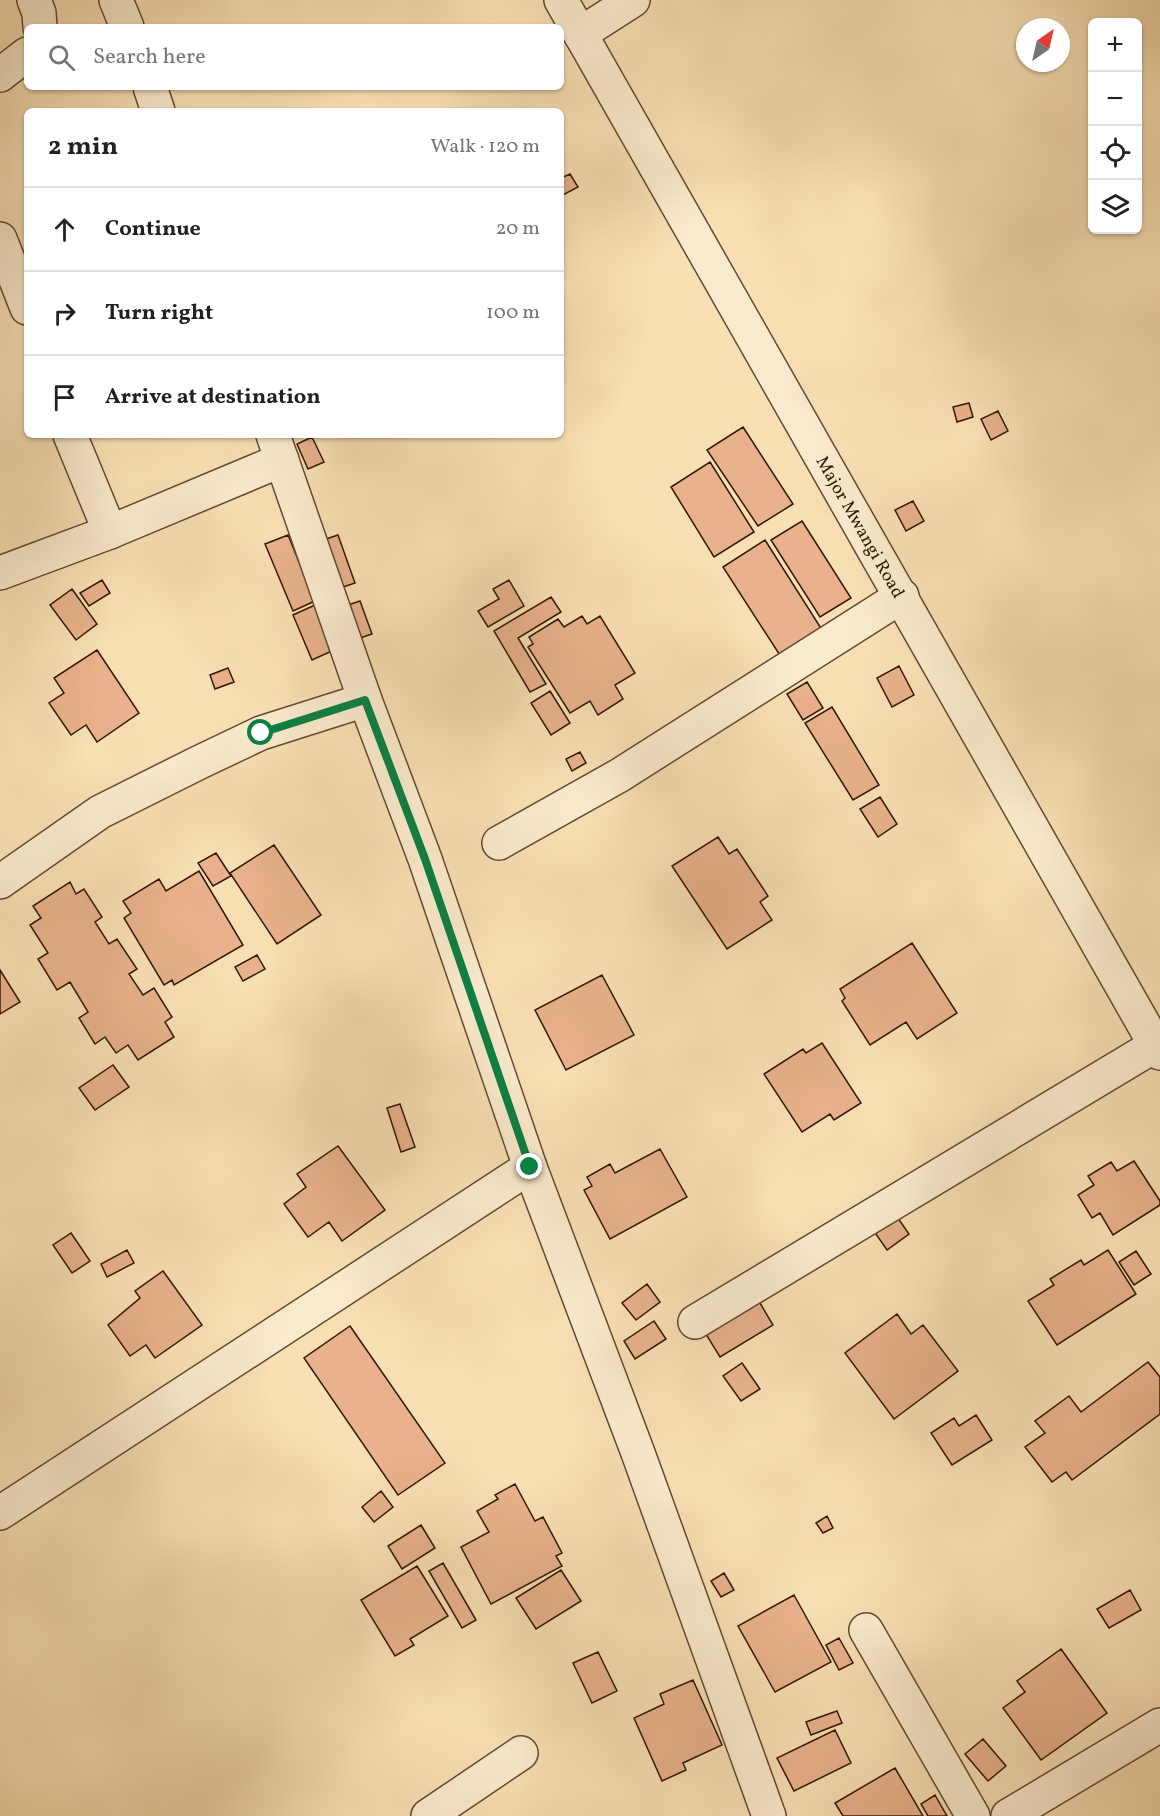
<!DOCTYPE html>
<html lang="en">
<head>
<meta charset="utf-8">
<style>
  :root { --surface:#fff; --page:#f2f2f2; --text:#202124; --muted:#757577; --line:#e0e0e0 }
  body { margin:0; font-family:Vollkorn,serif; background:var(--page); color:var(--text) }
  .controls { position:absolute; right:18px; top:18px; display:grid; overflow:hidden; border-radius:9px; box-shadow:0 2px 4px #0004 }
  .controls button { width:54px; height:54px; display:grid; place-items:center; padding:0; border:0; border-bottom:2px solid var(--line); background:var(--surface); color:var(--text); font:30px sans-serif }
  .compass { position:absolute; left:1016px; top:18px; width:54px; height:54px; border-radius:50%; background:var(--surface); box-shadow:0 2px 4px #0004; rotate:34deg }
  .stop { position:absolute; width:18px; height:18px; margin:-14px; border:4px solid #0b8043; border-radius:50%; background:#fff }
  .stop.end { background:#0b8043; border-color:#fff; box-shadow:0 2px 6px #0008 }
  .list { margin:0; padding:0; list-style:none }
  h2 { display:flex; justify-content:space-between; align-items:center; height:78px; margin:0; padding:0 24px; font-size:26px }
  h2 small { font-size:20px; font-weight:400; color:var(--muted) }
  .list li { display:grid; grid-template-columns:39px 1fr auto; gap:18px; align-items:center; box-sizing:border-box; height:84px; padding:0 24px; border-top:2px solid var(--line) }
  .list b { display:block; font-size:22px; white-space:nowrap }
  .list em { font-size:20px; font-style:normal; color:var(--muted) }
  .icon { flex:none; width:33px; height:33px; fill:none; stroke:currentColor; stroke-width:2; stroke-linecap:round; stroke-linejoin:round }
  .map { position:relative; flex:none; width:1160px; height:1816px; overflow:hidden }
  .search { position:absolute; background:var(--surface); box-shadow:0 2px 4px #0004; left:24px; top:24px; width:540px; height:66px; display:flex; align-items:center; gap:15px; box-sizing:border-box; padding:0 21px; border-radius:9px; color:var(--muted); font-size:22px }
  .panel { position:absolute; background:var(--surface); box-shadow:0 2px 4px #0004; left:24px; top:108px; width:540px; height:330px; border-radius:9px }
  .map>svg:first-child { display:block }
</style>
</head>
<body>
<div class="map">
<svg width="1160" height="1816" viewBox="0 0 1160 1816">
  <rect width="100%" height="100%" fill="#f9e0b4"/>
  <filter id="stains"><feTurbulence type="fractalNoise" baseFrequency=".00333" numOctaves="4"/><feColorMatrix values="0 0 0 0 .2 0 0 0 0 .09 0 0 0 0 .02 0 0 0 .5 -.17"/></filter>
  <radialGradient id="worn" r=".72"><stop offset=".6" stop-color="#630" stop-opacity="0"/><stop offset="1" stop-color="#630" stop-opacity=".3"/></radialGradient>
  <path fill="#e9b28c" stroke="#311706" stroke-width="1.5" d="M570,174L578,187L561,196V178Z
    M969,403L973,417L957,422L953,407Z
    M998,411L1008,431L991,440L981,419Z
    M743,427L793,504L758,526L707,450Z
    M312,437L324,462L308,469L297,444Z
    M710,462L754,532L714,557L671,487Z
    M913,501L924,521L906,531L895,510Z
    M802,521L851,598L820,617L771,540Z
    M288,535L315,601L293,611L265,544Z
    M338,535L355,583L340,588L323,540Z
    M765,540L824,633L783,660L723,567Z
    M102,580L110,593L89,606L80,593Z
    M509,580L524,606L488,627L478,611L499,599L493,589Z
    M72,589L97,624L76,640L50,605Z
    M551,597L561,612L518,638L546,684L530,692L494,631Z
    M360,601L372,634L357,639L345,606Z
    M315,605L334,650L312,660L293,615Z
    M582,616L587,624L600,616L635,673L615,685L623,699L598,715L590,701L570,713L528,647L533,644L529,637L558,619L564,627Z
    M97,650L139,713L97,742L86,725L71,735L49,703L64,693L54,678Z
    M899,666L914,695L892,707L877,678Z
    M228,668L234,682L215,689L210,675Z
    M807,682L823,708L803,720L787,694Z
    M550,691L570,723L551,735L531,703Z
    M832,707L879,785L853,800L805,723Z
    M580,752L586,763L572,771L566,759Z
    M880,797L897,824L878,837L860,809Z
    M718,837L729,854L737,849L768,896L760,902L772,920L727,949L672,866Z
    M274,845L321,915L277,944L230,873Z
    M216,853L231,876L213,886L198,863Z
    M199,871L243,945L174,985L172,980L164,985L124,918L131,913L123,901L159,879L166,891Z
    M70,882L76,894L84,889L102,917L95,922L109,944L117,939L137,969L129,974L143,995L154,988L172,1017L165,1022L174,1037L138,1060L128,1045L116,1053L105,1037L95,1044L79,1018L88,1012L70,982L57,990L38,959L48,953L30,925L41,918L33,906Z
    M912,943L957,1013L917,1039L906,1022L870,1045L842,1001L845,998L840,989Z
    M257,955L265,969L243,981L235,967Z
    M0,970L20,1002L0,1014Z
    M602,975L634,1035L566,1070L535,1010Z
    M822,1043L861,1103L834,1120L830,1114L802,1132L764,1074L803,1049L806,1053Z
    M113,1065L129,1087L95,1110L79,1088Z
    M400,1104L415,1147L401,1152L387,1108Z
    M338,1146L385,1210L342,1241L329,1222L308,1237L284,1204L306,1187L297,1174Z
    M660,1149L687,1197L610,1239L584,1190L592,1186L587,1177L610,1164L615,1173Z
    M1134,1161L1160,1201V1205L1113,1235L1100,1213L1092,1218L1078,1195L1094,1185L1088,1176L1111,1162L1117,1171Z
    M893,1211L909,1234L887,1250L871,1227Z
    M71,1233L90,1261L72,1273L53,1245Z
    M127,1250L134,1263L107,1277L101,1264Z
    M1108,1250L1136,1294L1057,1345L1028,1301L1054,1285L1050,1279L1081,1260L1084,1265Z
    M1136,1251L1151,1274L1134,1285L1119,1262Z
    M163,1271L202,1325L155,1358L146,1345L130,1356L108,1325L140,1298L135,1291Z
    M647,1284L660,1302L636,1320L622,1303Z
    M757,1298L773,1325L720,1357L704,1331Z
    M897,1314L911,1334L923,1325L958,1371L894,1419L845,1353Z
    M654,1321L666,1339L635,1359L624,1341Z
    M350,1326L445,1463L398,1495L304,1358Z
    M1148,1362L1160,1377V1414L1072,1480L1066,1472L1052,1482L1025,1447L1045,1433L1035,1421L1069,1396L1081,1412Z
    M742,1363L760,1389L741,1401L723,1376Z
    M976,1415L992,1440L952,1465L931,1433L954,1418L959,1426Z
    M515,1484L535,1521L543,1517L562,1553L556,1556L562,1566L491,1604L461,1547L489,1532L477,1511L498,1499L495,1495Z
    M381,1491L393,1507L374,1522L362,1507Z
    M827,1516L833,1528L823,1533L816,1523Z
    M421,1525L435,1548L402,1569L388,1546Z
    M443,1563L476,1620L462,1628L429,1571Z
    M417,1566L448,1616L410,1639L414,1645L395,1656L361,1600Z
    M561,1570L581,1601L536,1629L516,1598Z
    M724,1573L734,1590L721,1597L711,1581Z
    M1130,1590L1141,1610L1109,1628L1097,1609Z
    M794,1595L831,1662L775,1692L738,1626Z
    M839,1638L853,1663L839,1670L826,1645Z
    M1061,1649L1107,1713L1041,1760L1003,1708L1025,1692L1017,1681Z
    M598,1652L617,1691L592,1703L573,1663Z
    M693,1680L722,1745L683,1763L686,1770L662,1781L634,1718L664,1704L660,1694Z
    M837,1711L842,1723L811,1735L806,1722Z
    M835,1730L851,1763L794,1791L777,1758Z
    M983,1739L1006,1766L988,1781L965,1754Z
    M895,1768L923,1816H843L835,1803Z
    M935,1795L947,1816H928L921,1804Z"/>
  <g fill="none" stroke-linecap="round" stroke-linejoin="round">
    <defs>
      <g id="minor">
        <path d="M34,0L39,13L40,27"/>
        <path d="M116,0L127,27"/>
        <path id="s1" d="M561,0L1160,1053"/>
        <path d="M580,34L633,0"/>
        <path d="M0,75L27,54"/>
        <path d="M150,87L158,111"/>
        <path d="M0,239L27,308"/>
        <path d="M70,435L110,532"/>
        <path d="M273,435L365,700L425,859L530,1167L638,1453L769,1816"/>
        <path d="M0,573L110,532L282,460"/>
        <path d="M499,843L620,775L902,596"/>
        <path d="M0,882L100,812L200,762L261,733L365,700"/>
        <path d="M695,1322L1156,1045"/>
        <path d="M0,1513L530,1167"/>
        <path d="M866,1630L973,1816"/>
        <path d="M428,1816L521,1753"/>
        <path d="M1008,1816L1160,1725"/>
      </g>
    </defs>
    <use href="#minor" stroke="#634932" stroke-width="36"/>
    <use href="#minor" stroke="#fbebce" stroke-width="33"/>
  </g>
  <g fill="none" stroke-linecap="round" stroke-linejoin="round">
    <path stroke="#0b8043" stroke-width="8" d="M261,733L365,700L425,859L530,1167"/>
  </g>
  <g text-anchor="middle" stroke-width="4.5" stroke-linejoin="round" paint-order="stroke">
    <g font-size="18" fill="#311706" stroke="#fbebce">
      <text dy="6" stroke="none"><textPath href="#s1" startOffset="606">Major Mwangi Road</textPath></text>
    </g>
  </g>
  <rect width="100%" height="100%" filter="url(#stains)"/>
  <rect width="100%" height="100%" fill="url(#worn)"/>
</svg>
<div class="controls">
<button>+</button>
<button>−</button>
<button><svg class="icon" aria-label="locate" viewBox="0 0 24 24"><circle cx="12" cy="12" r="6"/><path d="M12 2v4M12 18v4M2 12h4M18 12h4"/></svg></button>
<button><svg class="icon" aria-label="layers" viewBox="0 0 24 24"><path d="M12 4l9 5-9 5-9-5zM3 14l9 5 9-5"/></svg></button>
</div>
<svg class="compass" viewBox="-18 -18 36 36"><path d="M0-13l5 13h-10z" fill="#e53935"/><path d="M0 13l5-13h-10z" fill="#757577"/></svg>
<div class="stop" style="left:261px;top:733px"></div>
<div class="stop end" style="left:530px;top:1167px"></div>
<div class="search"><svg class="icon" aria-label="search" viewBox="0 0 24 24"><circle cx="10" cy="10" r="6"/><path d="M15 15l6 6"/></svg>Search here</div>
<section class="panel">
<h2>2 min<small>Walk · 120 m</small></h2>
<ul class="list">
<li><svg class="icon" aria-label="ahead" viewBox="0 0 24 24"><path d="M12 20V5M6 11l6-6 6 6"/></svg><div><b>Continue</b></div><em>20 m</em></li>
<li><svg class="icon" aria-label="right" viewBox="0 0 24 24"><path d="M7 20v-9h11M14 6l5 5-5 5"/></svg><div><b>Turn right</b></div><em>100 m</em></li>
<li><svg class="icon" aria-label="arrive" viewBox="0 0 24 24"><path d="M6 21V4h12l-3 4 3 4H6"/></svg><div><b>Arrive at destination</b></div></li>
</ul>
</section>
</div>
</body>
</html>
